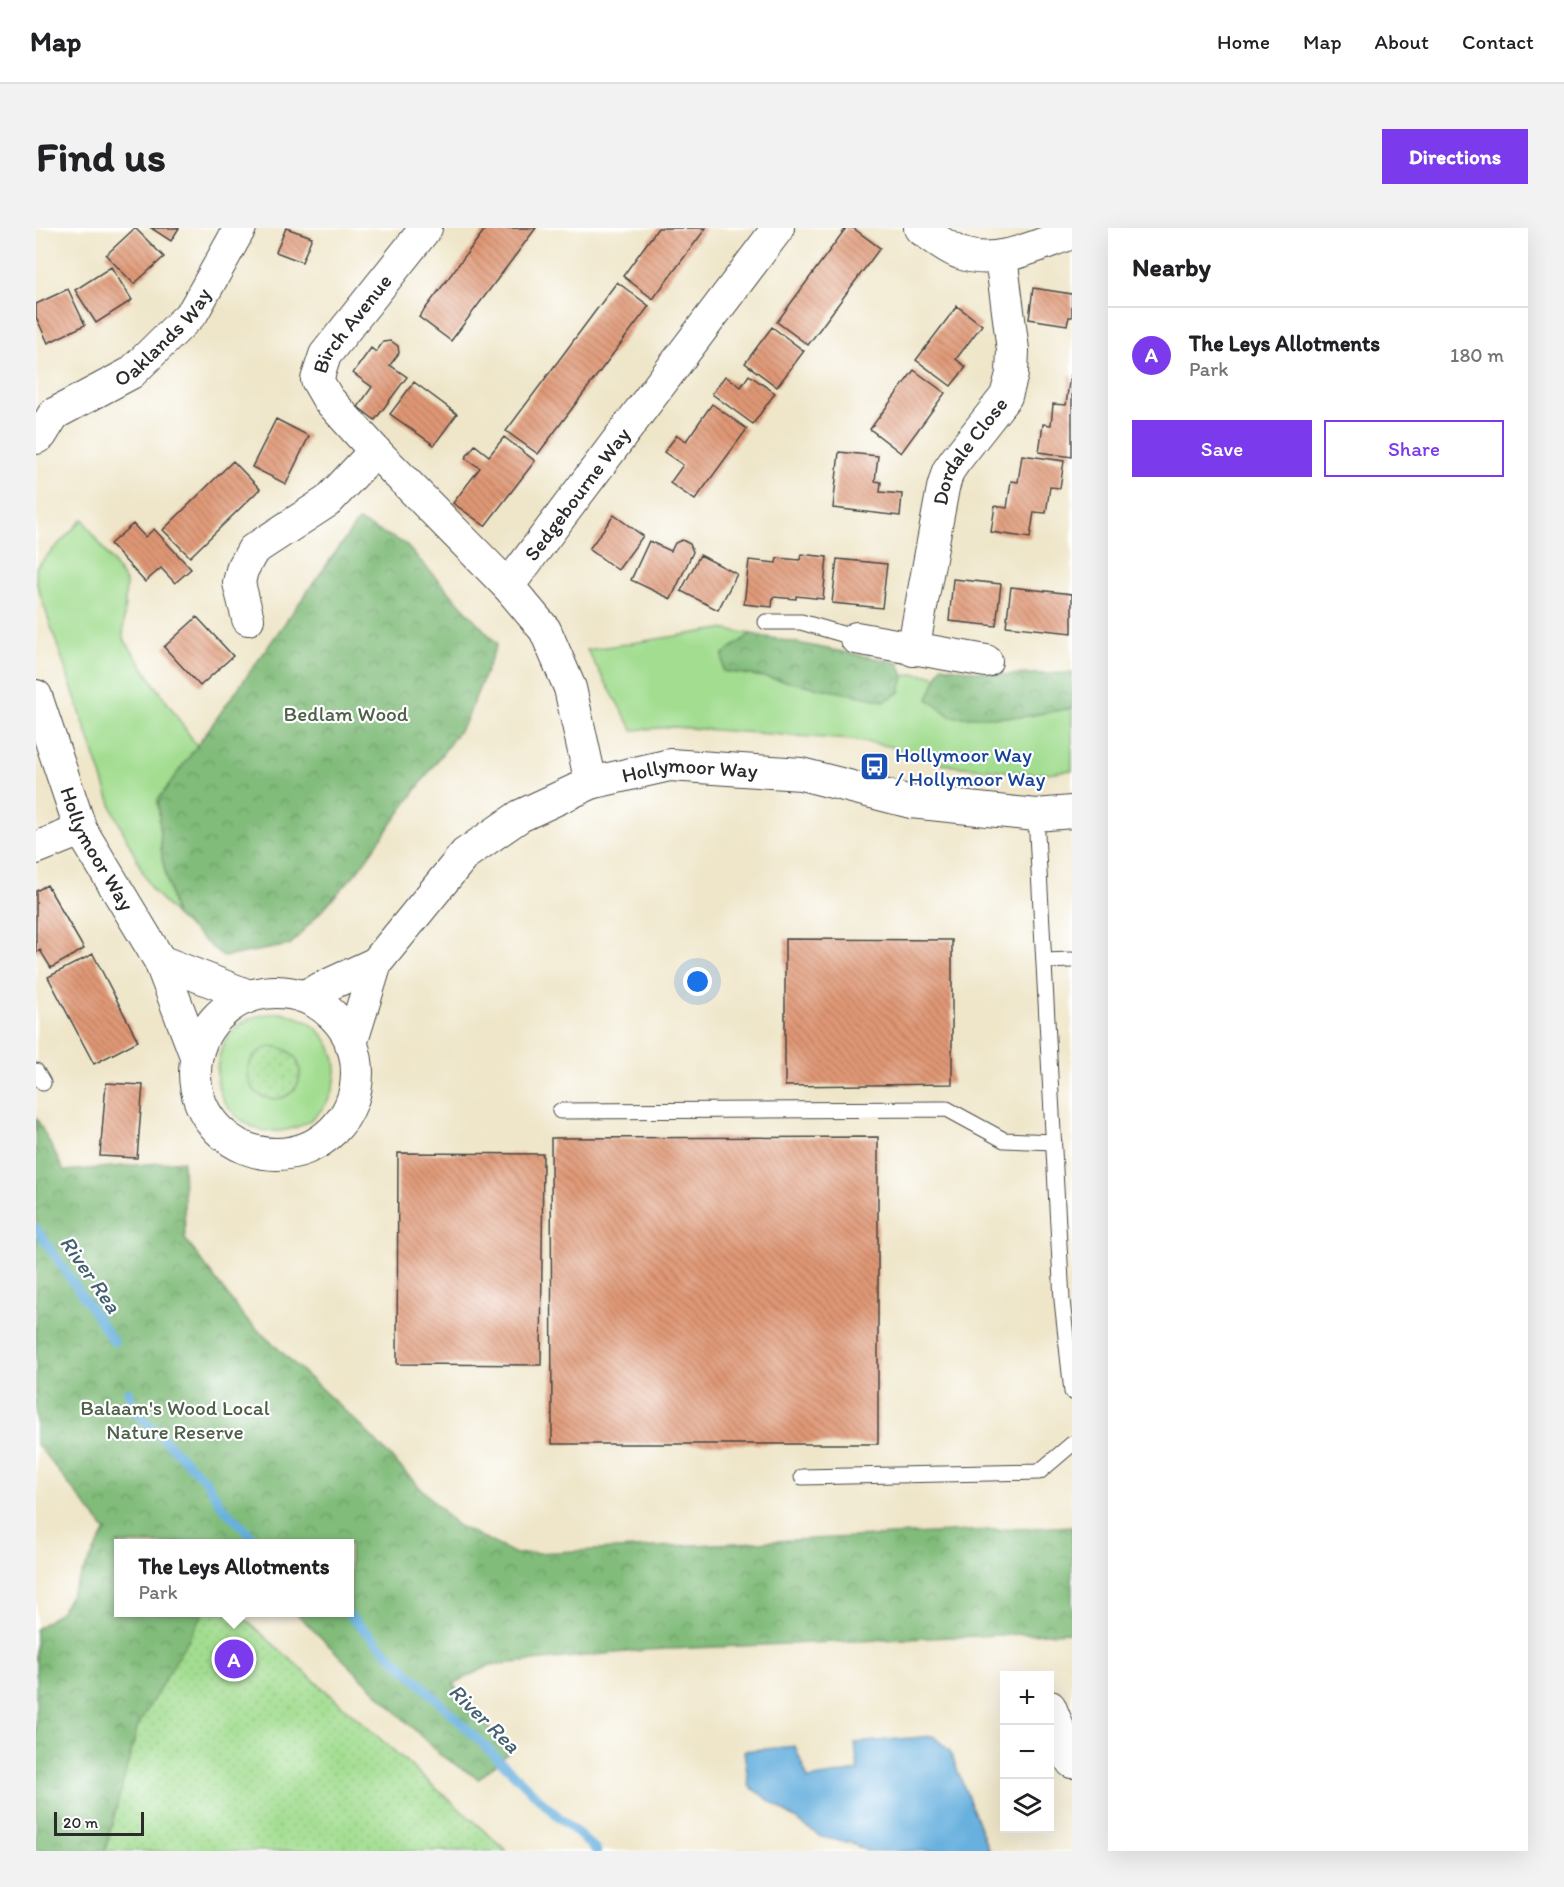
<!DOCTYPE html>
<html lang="en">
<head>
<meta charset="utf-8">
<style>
  :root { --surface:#fff; --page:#f2f2f2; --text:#202124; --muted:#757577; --line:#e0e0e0; --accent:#7c3aed }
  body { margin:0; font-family:Itim,sans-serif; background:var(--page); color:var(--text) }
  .controls { position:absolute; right:18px; bottom:18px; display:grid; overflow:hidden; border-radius:0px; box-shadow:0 6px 24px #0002 }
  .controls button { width:54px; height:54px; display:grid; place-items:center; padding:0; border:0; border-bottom:2px solid var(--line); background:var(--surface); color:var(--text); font:30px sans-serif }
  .scale { position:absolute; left:18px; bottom:15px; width:90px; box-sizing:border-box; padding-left:6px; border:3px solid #2b2b2b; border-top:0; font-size:16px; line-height:21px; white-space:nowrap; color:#2b2b2b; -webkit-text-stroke:4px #fff; paint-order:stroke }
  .you { position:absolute; left:662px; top:754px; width:21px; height:21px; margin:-15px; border:4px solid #fff; border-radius:50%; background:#1a73e8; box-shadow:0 0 0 9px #1a73e833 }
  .badge { display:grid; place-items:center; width:39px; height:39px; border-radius:50%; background:var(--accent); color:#fff; font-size:20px; font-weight:700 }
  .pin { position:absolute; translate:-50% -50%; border:3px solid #fff; box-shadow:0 2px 6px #0006 }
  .popup { position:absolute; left:78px; top:1311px; width:240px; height:78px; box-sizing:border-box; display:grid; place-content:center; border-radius:0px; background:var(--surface); filter:drop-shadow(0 2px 4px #0005); font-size:20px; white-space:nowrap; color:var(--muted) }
  .popup b { font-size:22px; color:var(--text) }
  .popup::after { content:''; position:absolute; left:50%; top:100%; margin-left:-12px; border:12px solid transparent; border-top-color:var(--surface) }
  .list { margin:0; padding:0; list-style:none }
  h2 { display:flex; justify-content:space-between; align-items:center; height:78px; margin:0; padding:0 24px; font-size:26px }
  h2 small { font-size:20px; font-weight:400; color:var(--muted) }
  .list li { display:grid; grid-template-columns:39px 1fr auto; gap:18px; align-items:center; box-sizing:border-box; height:96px; padding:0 24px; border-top:2px solid var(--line) }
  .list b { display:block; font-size:22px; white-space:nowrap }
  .list p { margin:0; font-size:20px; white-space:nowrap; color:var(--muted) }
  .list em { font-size:20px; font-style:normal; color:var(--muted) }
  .actions { display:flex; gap:12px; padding:18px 24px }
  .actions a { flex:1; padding:14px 0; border:2px solid var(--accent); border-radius:0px; text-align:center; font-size:21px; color:var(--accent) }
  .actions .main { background:var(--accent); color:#fff }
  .icon { flex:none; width:33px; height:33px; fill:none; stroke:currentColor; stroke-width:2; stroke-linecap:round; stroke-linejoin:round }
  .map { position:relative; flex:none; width:1036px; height:1623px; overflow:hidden; border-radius:0px }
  header { display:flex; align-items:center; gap:36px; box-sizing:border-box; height:84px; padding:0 30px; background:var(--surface); border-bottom:2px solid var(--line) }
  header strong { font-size:28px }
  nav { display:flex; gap:33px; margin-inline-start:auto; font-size:21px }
  .intro { display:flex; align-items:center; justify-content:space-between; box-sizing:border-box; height:144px; padding:0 36px }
  h1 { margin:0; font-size:42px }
  .button { padding:15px 27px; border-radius:0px; background:var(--accent); color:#fff; font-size:21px; font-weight:700 }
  main { display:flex; gap:36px; padding:0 36px }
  aside { flex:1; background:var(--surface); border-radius:0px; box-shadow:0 6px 24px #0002 }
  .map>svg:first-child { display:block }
</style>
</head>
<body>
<header>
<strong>Map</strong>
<nav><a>Home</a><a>Map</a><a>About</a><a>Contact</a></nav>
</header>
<div class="intro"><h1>Find us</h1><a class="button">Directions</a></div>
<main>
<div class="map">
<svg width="1036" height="1623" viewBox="0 0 1036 1623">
  <defs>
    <pattern id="forest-crowns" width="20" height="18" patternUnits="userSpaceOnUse" patternTransform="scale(1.5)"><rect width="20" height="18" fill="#81bc7a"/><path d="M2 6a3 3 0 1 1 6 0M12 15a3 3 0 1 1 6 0" fill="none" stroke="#6a9964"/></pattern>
    <pattern id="garden-dots" width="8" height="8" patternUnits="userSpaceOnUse" patternTransform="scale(1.5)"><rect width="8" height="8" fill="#a2dd90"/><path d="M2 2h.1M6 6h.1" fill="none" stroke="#8cbe7c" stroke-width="1.8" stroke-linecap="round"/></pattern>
    <pattern id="building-back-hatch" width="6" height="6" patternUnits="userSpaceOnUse" patternTransform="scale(1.5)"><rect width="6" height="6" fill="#e09876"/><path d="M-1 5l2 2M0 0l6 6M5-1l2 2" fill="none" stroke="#b67c61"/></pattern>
  </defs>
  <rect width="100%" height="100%" fill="#fff"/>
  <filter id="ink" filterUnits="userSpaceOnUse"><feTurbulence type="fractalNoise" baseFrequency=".0167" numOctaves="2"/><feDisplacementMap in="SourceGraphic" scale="12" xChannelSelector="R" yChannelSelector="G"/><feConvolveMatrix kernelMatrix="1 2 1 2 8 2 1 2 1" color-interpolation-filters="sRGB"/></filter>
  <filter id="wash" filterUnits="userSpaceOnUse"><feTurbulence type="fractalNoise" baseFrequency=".008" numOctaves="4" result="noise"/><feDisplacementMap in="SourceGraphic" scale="24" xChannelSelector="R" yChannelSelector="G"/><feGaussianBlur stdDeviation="1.35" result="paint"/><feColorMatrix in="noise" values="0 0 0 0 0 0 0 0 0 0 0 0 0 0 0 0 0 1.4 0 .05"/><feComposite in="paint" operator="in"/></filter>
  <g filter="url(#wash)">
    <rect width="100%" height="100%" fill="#efe6c9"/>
    <path fill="#a2dd90" stroke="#66845e" stroke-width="1.5" fill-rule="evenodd" d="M47,291L90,354L87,410L161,518L122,573L126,630L139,687L114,659L77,582L0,354V339Z
      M685,401L715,406L687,426V443L864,464L868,448L878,446L902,448L892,471L985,489L1036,480V542L1001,546L916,538L853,518L816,512L637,499L597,502L551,422Z
      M249,785C261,789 271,792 281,801C318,834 297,894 250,902C238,904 225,904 215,898C204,892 194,884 188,873C173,845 183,806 213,791C225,786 236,785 249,785ZM239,819C262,822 270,843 258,862L213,845C215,829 223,821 239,819Z"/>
    <path fill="url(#forest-crowns)" stroke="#567452" stroke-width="1.5" d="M322,293L368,315L461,416L430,493L320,645L254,717L187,729L139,687L126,630L122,572Z
      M715,406L863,435L868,448L864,464L849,473L728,449L687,443V426Z
      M906,438L965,447L1036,445V480L985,489H915L892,471Z
      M0,889L28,943L147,933L149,1011L208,1089L324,1197L420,1297L480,1326L1036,1298V1404L610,1422L454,1437L417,1456L473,1524L443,1551L404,1527L260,1385L314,1384V1316H82V1384L168,1385L102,1498L69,1623H0V1401L25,1383L70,1303L0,1215Z"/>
    <path fill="url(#garden-dots)" stroke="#66845e" stroke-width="1.5" d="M212 845a26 26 0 1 1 52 0a26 26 0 1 1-52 0Z
      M168,1384L202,1385L471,1623H69L102,1498Z"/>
    <path fill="#67b0de" stroke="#496e84" stroke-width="1.5" d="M897,1508L914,1523L953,1623H830L816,1615L785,1609L713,1558L708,1523L759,1518L772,1551L822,1543L819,1515Z"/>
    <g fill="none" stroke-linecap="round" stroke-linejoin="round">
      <path stroke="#67b0de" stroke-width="9" d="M0,1000L78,1114
        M92,1163L99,1183L171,1254L185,1277L223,1316
        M310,1384L513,1580L561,1623"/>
    </g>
    <g id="blocks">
      <path fill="url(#building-back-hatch)" d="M99,0L128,29L98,56L70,27Z
        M115,0H143L135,13Z
        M250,0L276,9L266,34L240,24Z
        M450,0H500L415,113L383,89Z
        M622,0H670L617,71L587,48Z
        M810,0H817L844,20L772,117L741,94Z
        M75,39L96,72L60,95L39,62Z
        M581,54L613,78L502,226L470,203Z
        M997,60L1036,66V89H1033L1031,97L993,91Z
        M32,61L49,97L12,115L0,89V76Z
        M921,78L946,97L920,131L930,139L915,158L880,132Z
        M736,99L768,123L741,159L709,135Z
        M355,113L362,118L363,125L354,137L371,149L339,192L322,179L336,159L317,145L335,120L340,124L347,114Z
        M878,142L909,165L865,225L834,201Z
        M713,147L739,165L717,196L676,166L689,148L705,159Z
        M1034,147L1036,148V229L1003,224L1007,196L1015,197L1017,176L1030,177Z
        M378,154L421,186L398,217L354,186Z
        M676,176L711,201L659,272L634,255L647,237L628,224L641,207L650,213Z
        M240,191L273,208L250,256L216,239Z
        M468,209L499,233L449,298L417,275L444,240L429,230L439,217L453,228Z
        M803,224L842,228L839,253L845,254L844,264L866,266L864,288L797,280Z
        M986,227L1028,233L1024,260L1014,259L1010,285L998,284L994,310L955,304L959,278L971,280L975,253L982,254Z
        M197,233L224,261L154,329L127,302Z
        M578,287L607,308L582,342L553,321Z
        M97,296L109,309L118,301L155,341L139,355L125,340L109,354L74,316Z
        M646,312L654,316L657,324L635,371L595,352L613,313L635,323L639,315Z
        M765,326L791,329L787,371L760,368V371L737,369L736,379L708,376L713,332L740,335L741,330L764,332Z
        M664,327L701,346L682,382L645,363Z
        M801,331L851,336L846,380L796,375Z
        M917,351L965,356L960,398L913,393Z
        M975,359L1036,366V405L970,398Z
        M161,389L197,428L164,458L128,419Z
        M11,657L48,721L15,740L4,722L0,725V663Z
        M749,711L916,712V856L749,858Z
        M57,726L102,813L58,836L12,749Z
        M70,855L107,857L101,930L64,928Z
        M842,909V1216H516L515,910Z
        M362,925L507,926L505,1137L361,1136Z"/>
    </g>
  </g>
  <g filter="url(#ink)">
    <use href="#blocks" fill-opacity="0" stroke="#484743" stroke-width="1.5"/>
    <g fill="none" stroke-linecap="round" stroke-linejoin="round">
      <defs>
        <path id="lane" d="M730,394H765L820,410
          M1000,587L1026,1072L1036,1164
          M1008,733L1036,732
          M0,843L7,855
          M524,883L911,881L968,912L1018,914
          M766,1249L1003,1244L1036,1216"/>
        <g id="street">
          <path d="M884,0C896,8 910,20 924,25C960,39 1001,17 1036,5"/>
          <path id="s1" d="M18,186L95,145L157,84L204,0"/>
          <path d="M0,210L5,207L18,186"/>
          <path id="s2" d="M339,223L292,171L281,152L289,127L390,0"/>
          <path d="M212,391L203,355L206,342L217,322L292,273L339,223L472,358"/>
          <path d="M820,410L950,433"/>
          <path id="s3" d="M877,422L907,260L912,243L919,233L970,168L976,146L977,122L965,29"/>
          <path id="s4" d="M0,468L45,602L124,733L160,828"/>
          <path id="s5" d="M555,555L534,460L509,402L472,358L742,0"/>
          <path d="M0,620L45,602"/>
          <path d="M124,733L213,768"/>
          <circle cx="240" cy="845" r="81"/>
          <path d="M268,768L340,735"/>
          <path id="s6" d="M315,816L340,735L429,626L484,588L555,555L634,537L765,546L875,574L1000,587L1036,584"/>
          <path d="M1014,1479L1036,1534"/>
        </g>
      </defs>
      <use href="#lane" stroke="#484743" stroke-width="17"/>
      <use href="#street" stroke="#484743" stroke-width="34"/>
      <use href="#lane" stroke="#fff" stroke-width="15"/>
      <use href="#street" stroke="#fff" stroke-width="32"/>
    </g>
  </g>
  <defs>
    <symbol id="bus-square" viewBox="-11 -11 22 22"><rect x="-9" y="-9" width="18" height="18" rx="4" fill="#1a4fb4" stroke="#fff"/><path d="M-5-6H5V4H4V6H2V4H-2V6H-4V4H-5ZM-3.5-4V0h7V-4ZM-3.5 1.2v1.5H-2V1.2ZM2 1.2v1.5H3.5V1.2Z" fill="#fff"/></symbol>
  </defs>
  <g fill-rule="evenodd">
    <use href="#bus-square" x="822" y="522" width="33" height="33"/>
  </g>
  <g text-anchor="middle" stroke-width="4.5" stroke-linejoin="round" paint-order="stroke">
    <g font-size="21" fill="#2b2b2b" stroke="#fff">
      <text dy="7" stroke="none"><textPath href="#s2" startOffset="159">Birch Avenue</textPath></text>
      <text dy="7" stroke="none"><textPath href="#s1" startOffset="135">Oaklands Way</textPath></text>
      <text dy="7" stroke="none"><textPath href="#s3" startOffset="210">Dordale Close</textPath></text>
      <text dy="7" stroke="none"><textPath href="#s5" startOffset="333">Sedgebourne Way</textPath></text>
      <text dy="7" stroke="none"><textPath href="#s6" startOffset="471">Hollymoor Way</textPath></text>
      <text dy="7" stroke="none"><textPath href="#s4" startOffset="165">Hollymoor Way</textPath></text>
    </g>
    <g font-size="21" fill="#4f6049" stroke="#fff">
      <text x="310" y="493">Bedlam Wood</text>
      <text x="139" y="1187">Balaam's Wood Local<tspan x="139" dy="24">Nature Reserve</tspan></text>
    </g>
    <g font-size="21" fill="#164399" stroke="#fff" text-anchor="start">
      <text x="859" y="534">Hollymoor Way<tspan x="859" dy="24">/ Hollymoor Way</tspan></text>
    </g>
    <g font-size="22" font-style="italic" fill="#436073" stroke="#fff">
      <text transform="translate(55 1046) rotate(55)" y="8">River Rea</text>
      <text transform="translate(449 1490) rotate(44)" y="8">River Rea</text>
    </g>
  </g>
</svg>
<div class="controls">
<button>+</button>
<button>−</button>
<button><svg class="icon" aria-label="layers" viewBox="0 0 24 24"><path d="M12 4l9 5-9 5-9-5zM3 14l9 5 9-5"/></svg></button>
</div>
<div class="scale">20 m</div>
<div class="you"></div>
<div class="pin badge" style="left:198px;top:1431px">A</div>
<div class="popup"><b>The Leys Allotments</b>Park</div>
</div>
<aside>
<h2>Nearby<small></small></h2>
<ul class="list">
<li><span class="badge">A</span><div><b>The Leys Allotments</b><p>Park</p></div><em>180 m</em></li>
</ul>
<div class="actions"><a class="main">Save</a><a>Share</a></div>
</aside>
</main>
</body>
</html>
